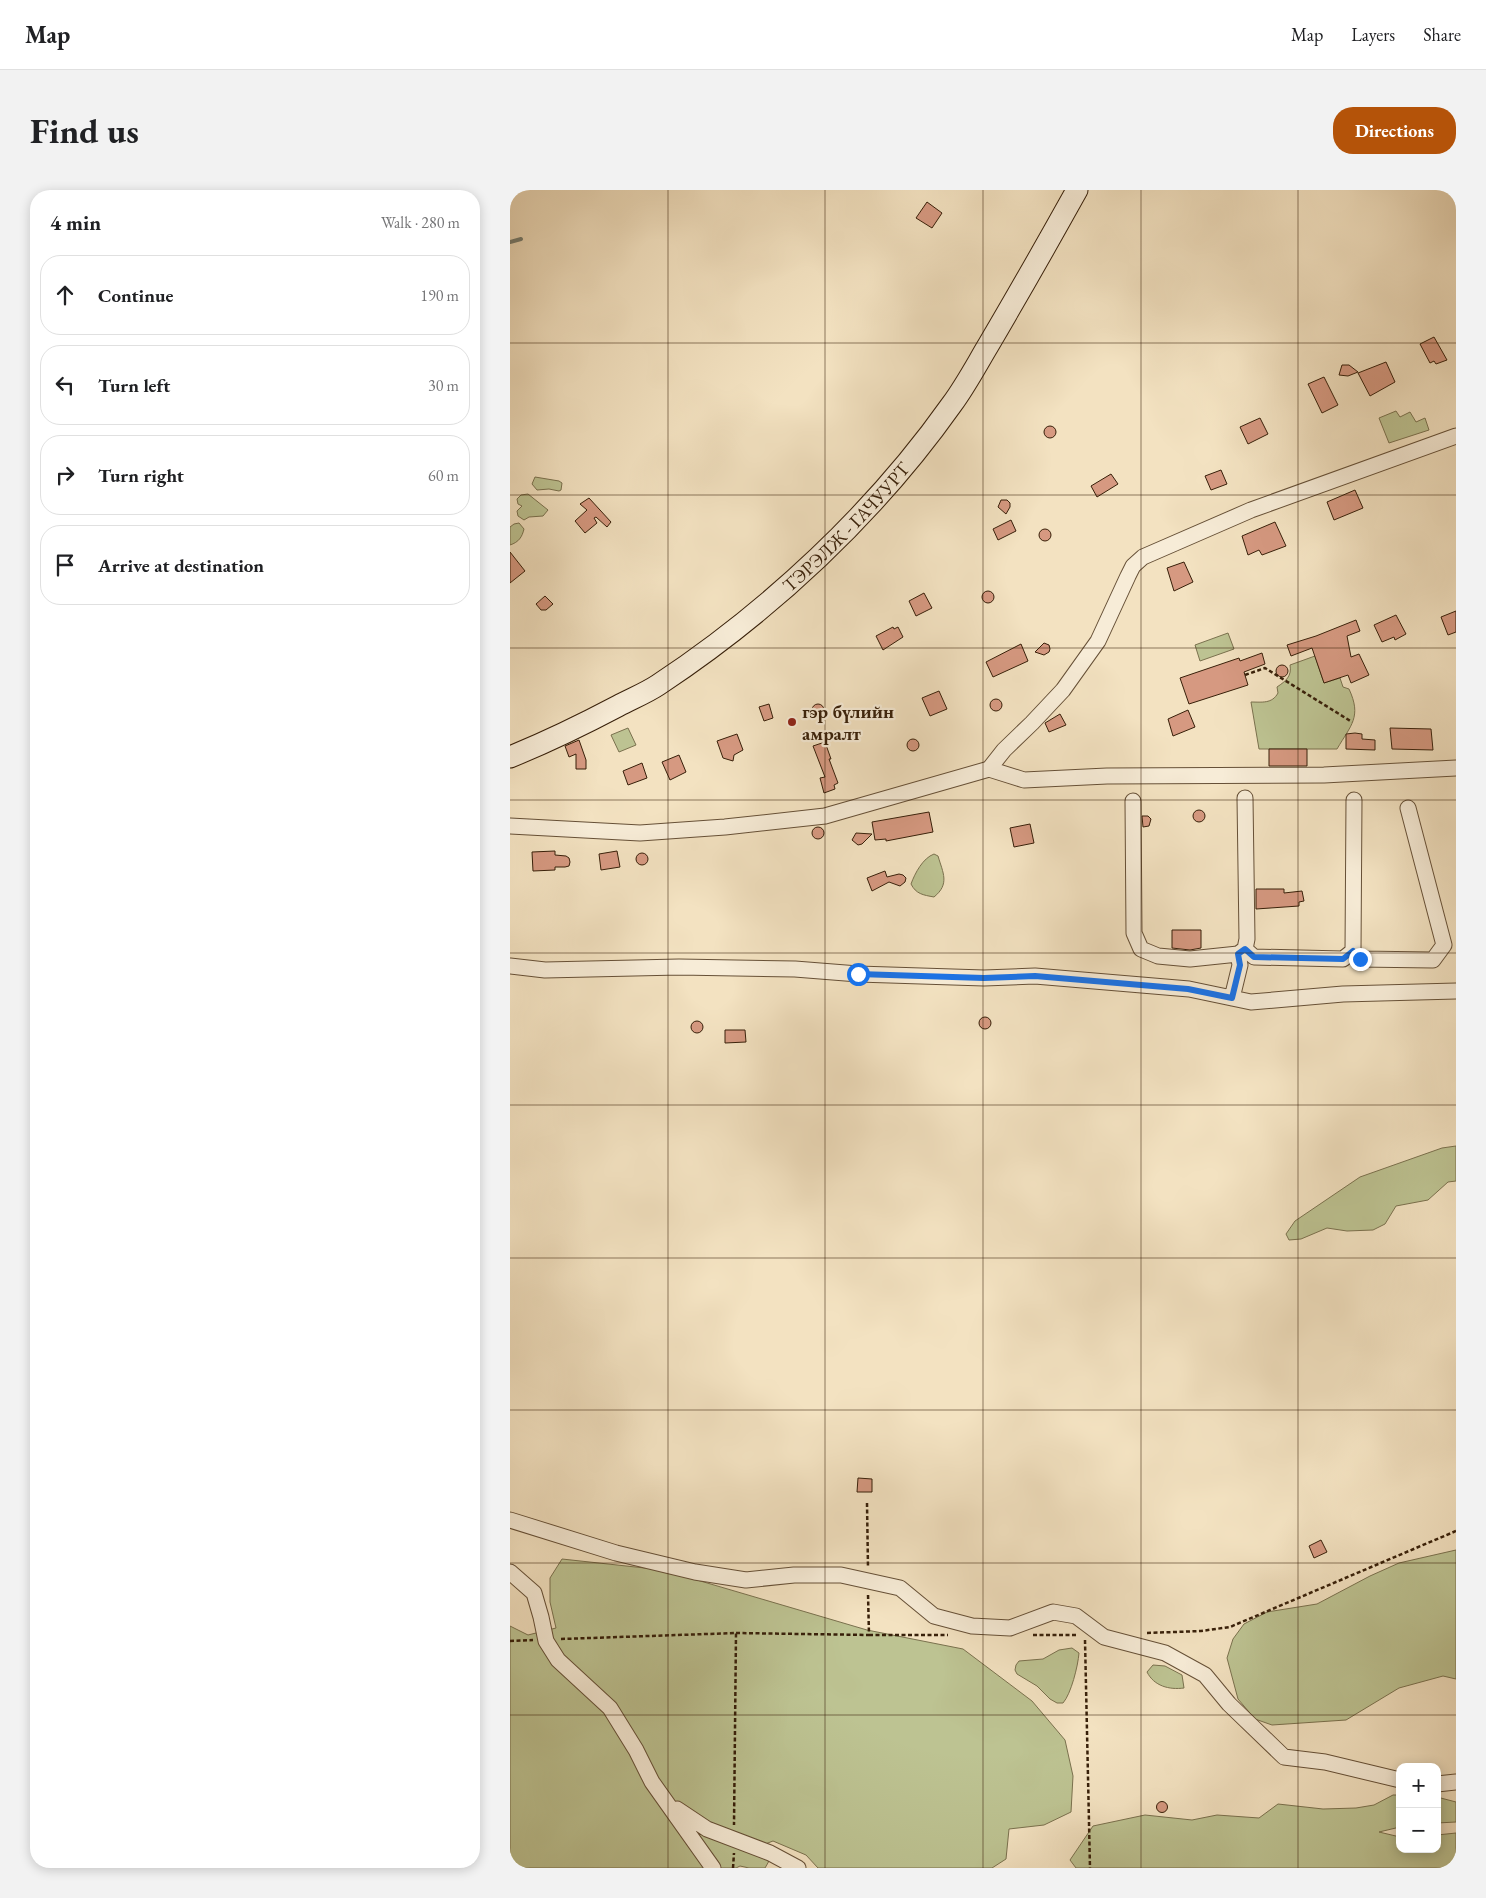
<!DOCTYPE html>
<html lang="en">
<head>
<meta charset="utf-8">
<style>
  :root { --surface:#fff; --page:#f2f2f2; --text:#202124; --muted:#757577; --line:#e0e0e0; --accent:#b45309 }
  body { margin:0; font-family:"EB Garamond",serif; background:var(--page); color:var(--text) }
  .controls { position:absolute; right:15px; bottom:15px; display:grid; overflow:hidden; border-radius:10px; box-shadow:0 2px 12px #0003 }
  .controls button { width:45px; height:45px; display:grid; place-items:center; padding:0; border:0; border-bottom:1px solid var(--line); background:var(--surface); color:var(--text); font:25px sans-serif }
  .stop { position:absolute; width:15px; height:15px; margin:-11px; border:4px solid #1a73e8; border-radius:50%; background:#fff }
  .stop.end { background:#1a73e8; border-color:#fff; box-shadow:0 1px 5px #0008 }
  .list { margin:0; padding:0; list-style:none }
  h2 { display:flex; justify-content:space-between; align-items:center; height:65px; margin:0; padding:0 20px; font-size:21px }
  h2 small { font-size:16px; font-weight:400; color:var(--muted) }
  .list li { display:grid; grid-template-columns:32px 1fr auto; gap:15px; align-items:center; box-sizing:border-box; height:80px; margin:0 10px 10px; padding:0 10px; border:1px solid var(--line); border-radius:20px }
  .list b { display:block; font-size:19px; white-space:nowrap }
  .list em { font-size:16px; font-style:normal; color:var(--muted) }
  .icon { flex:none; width:28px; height:28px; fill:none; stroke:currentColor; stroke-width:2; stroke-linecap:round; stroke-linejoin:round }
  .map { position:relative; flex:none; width:946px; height:1678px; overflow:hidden; border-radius:20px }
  header { display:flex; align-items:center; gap:30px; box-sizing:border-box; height:70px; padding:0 25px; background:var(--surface); border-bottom:1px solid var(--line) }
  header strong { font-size:24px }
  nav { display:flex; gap:28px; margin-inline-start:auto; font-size:18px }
  .intro { display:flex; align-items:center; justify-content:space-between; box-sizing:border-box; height:120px; padding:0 30px }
  h1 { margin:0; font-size:35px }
  .button { padding:12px 22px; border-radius:20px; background:var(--accent); color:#fff; font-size:18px; font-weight:700 }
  main { display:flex; gap:30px; padding:0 30px }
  aside { flex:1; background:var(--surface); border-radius:20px; box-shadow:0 2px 12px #0003 }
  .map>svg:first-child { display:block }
</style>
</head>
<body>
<header>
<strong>Map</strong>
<nav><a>Map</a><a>Layers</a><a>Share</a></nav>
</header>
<div class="intro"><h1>Find us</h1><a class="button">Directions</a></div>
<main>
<aside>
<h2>4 min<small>Walk · 280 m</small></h2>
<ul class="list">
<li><svg class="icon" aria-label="ahead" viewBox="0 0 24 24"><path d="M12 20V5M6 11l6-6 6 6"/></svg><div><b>Continue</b></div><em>190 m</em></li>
<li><svg class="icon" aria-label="left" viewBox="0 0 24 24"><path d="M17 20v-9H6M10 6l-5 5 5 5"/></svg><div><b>Turn left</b></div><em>30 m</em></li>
<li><svg class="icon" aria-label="right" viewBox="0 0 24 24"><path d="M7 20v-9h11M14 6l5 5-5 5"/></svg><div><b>Turn right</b></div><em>60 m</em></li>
<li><svg class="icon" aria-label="arrive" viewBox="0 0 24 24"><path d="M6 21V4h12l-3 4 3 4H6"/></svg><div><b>Arrive at destination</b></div></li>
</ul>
</aside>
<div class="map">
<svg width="946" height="1678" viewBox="0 0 946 1678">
  <rect width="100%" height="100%" fill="#f3e2c1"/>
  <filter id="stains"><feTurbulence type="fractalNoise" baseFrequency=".004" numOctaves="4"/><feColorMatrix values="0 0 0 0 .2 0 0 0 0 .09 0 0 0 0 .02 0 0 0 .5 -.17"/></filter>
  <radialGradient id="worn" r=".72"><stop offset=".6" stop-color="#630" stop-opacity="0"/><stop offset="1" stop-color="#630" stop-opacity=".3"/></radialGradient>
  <path fill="#bdc392" stroke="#7a714e" d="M886,221L890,227L900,222L906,232L915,228L919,240L879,253L869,228Z
    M25,287L49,291L52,293L51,300L49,301L39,299L27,300L22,294Z
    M18,304L38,320L33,326L19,327L14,330L8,326L7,321L12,316L8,314L7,309L11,305Z
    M9,333L14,339C12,347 9,352 0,355V337L4,334Z
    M718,443L724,459L690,471L685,455Z
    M805,466L814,493L830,488L833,497L839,499C852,527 841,535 827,559H749L741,512C752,512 762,514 768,503L767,497C776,491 782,486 780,475Z
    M118,538L126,555L109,562L101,545Z
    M424,664L428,666C433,683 440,694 424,707C413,705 406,704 401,694C405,683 413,668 424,664Z
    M946,956V991L938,992L918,1010L886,1016L875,1034L863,1040L837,1041L817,1038L791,1049L779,1050L776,1044L785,1031L850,987L932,958Z
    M946,1360V1489L933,1486L889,1498L836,1530L762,1535L745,1529L728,1509L717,1468L723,1449L734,1434L757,1422L807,1414L860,1386L889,1373Z
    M52,1369L153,1380L357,1440L453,1459L522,1511L555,1550L563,1586L561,1622L534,1635L499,1639L496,1669L482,1678H308L296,1665L263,1651L250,1656L259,1671L255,1678H239L230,1676L226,1678H0V1436L18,1445L46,1438L40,1412V1388Z
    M562,1458L569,1463C568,1476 561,1504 553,1513H547L540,1509L527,1496L507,1484L505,1480L506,1475L509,1471L533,1469L549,1460Z
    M643,1475L655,1476L672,1485L674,1498C659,1500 644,1496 637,1482Z
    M883,1605H890V1637L869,1642L890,1647V1659H927V1645L946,1643V1678H566L560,1670L583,1636L635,1625L682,1630L707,1625L749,1628L768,1614L813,1619L846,1618L864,1615Z
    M927,1607L946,1612V1632L927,1633Z"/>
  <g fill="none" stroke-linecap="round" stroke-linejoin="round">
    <path stroke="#747e73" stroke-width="4" d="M0,52L11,49"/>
  </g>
  <path fill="#d69981" stroke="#371f09" d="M417,12L432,23L422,38L406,28Z
    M924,147L937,170L926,174L924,171L920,173L910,154Z
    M876,172L885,192L860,206L848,183Z
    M832,175H839L848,182L838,186L829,185Z
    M814,187L828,215L812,223L798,194Z
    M750,228L758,244L738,254L730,237Z
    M534 242a6 6 0 1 1 12 0a6 6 0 1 1-12 0Z
    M711,280L717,294L701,300L695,286Z
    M601,284L608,294L587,307L581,296Z
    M845,300L853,318L824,330L817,312Z
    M79,308L101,332L97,337L86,327L84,328L87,333L75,343L65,331L77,320L70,314Z
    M491,310H497L500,313V317L496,324L488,317Z
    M501,330L506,341L488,350L483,339Z
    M765,332L776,356L752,365L749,360L738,365L732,346Z
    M529 345a6 6 0 1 1 12 0a6 6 0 1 1-12 0Z
    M0,362L15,381L0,393Z
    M674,372L683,392L664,401L657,378Z
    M472 407a6 6 0 1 1 12 0a6 6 0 1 1-12 0Z
    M414,403L422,418L406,426L399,411Z
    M35,406L43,414L36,420H31L26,414Z
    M946,421V442L938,445L931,427Z
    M886,425L896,444L885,450L884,447L872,452L864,435Z
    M846,430L850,441L837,446L841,467L849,464L859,485L841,493L838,485L814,493L802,458L781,466L777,455L806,446Z
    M383,437L384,439L388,437L393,447L373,460L366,446Z
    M534,453L539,455L540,459L539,462L534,465L525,462Z
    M511,454L518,471L483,487L476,472Z
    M752,463L755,474L734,482L738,495L679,514L670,488L729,468L730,471Z
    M766 481a6 6 0 1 1 12 0a6 6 0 1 1-12 0Z
    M429,501L437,519L420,526L412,508Z
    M480 515a6 6 0 1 1 12 0a6 6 0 1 1-12 0Z
    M259,514L263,528L254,531L249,517Z
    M302 520a6 6 0 1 1 12 0a6 6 0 1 1-12 0Z
    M678,520L685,537L663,546L658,529Z
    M550,524L556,535L539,542L535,533Z
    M880,538L921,539L923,560L882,559Z
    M845,543L852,544V549L865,550V560L836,559V544Z
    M227,544L233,560L224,565L223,571L213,568L207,551Z
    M397 555a6 6 0 1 1 12 0a6 6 0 1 1-12 0Z
    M69,550L76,570V579H66V564L59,567L55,556Z
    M315,552L321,569H319L328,593L324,595L325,599L314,603L310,588L315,587L303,556Z
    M759,559H797V576H759Z
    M169,565L176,582L160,590L152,572Z
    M132,573L137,588L118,595L113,581Z
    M683 626a6 6 0 1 1 12 0a6 6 0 1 1-12 0Z
    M419,622L423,642L376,651V649L365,650L362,632Z
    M632,626H638L641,629L639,636L633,637Z
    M520,634L524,653L504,657L500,638Z
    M302 643a6 6 0 1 1 12 0a6 6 0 1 1-12 0Z
    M346,643L362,644L352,654L348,655L342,650Z
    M45,661V665L56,666L59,668L60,672L59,676L55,677H45V680L23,681L22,662Z
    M107,661L110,677L91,680L89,664Z
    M126 669a6 6 0 1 1 12 0a6 6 0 1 1-12 0Z
    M375,681L377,687L389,684L393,685L396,688L395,692L390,696L379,692L362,701L357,688Z
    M746,699H774V703L792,701L794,711L789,712V716L746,719Z
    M662,740H691V758L680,760L662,758Z
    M469 833a6 6 0 1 1 12 0a6 6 0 1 1-12 0Z
    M181 837a6 6 0 1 1 12 0a6 6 0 1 1-12 0Z
    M215,840H235L236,852L215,853Z
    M348,1288L362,1289V1302H347Z
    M811,1350L817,1362L804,1368L799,1356Z
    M646.5 1617a5.5 5.5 0 1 1 11 0a5.5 5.5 0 1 1-11 0Z"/>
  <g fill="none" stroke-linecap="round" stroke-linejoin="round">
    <defs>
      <path id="street" d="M479,579L494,560L522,533L553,500L588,451L618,386L623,376L633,367L741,320L946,246
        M623,611L624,743L631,759L648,766L680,769L728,764L735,759L737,749L735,608
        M0,636L130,643L215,637L315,626L479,579L514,590L597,586L814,585L946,578
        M735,759L744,767L833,769L843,761L844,610
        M843,761L849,769L923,770L934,755L898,618
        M0,776L35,780L169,777L285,779L348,784L474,788L525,786L679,799L741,812L833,804L946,801
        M722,808L730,775L728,764
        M0,1330L106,1363L185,1382L236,1390L284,1385H331L390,1398L424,1426L462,1436L500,1438L543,1422L566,1426L594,1447L655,1463L695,1485L719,1514L774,1567L815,1572L890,1590
        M0,1382L24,1403L31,1427L36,1451L48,1470L100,1518L126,1560L142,1592L203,1678
        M927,1594L946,1592
        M167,1619L197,1639L260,1663L288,1678"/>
      <g id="secondary">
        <path id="s1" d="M0,567C37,552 72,535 108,516C121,509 136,503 148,495C260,421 365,323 442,214C456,195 467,174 479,154C509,103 538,52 567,0"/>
      </g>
    </defs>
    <use href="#street" stroke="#665037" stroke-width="17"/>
    <use href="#secondary" stroke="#371f09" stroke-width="23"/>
    <path stroke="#371f09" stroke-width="2.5" stroke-dasharray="4 2.5" stroke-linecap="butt" d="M735,485L755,478L842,532
      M357,1313L358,1378
      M226,1443L359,1445L358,1404
      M637,1443L691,1441L720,1437L946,1341
      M359,1445H438
      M523,1445H568
      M51,1449L226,1443L224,1635
      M575,1450L580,1678
      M0,1451L23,1450
      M223,1678L224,1663"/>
    <use href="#street" stroke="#f7ecd7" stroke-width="15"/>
    <use href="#secondary" stroke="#f7ecd7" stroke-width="21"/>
  </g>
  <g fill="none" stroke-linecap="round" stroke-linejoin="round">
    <path stroke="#1a73e8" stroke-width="6" d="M348,784L474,788L525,786L678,799L722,808L730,775L728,764L735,759L744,767L833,769L843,761L850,769"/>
  </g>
  <path fill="none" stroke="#371f09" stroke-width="1" stroke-opacity="0.55" d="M158,0V1678M315,0V1678M473,0V1678M631,0V1678M788,0V1678M0,153H946M0,305H946M0,458H946M0,610H946M0,763H946M0,915H946M0,1068H946M0,1220H946M0,1373H946M0,1525H946"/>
  <circle fill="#8f2418" stroke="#f7ecd7" stroke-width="2" cx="282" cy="532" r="5"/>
  <g text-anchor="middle" stroke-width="4.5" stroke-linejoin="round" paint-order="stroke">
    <g font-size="19" fill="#371f09" stroke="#f7ecd7">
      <text dy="7" stroke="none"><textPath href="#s1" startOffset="411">ТЭРЭЛЖ - ГАЧУУРТ</textPath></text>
    </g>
    <g font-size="19" font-weight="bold" fill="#371f09" stroke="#f7ecd7" text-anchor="start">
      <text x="292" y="528">гэр бүлийн<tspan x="292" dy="22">амралт</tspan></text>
    </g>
  </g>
  <rect width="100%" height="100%" filter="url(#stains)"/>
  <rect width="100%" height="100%" fill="url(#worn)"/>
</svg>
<div class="controls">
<button>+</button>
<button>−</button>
</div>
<div class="stop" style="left:348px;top:784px"></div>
<div class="stop end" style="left:850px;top:769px"></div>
</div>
</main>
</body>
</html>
